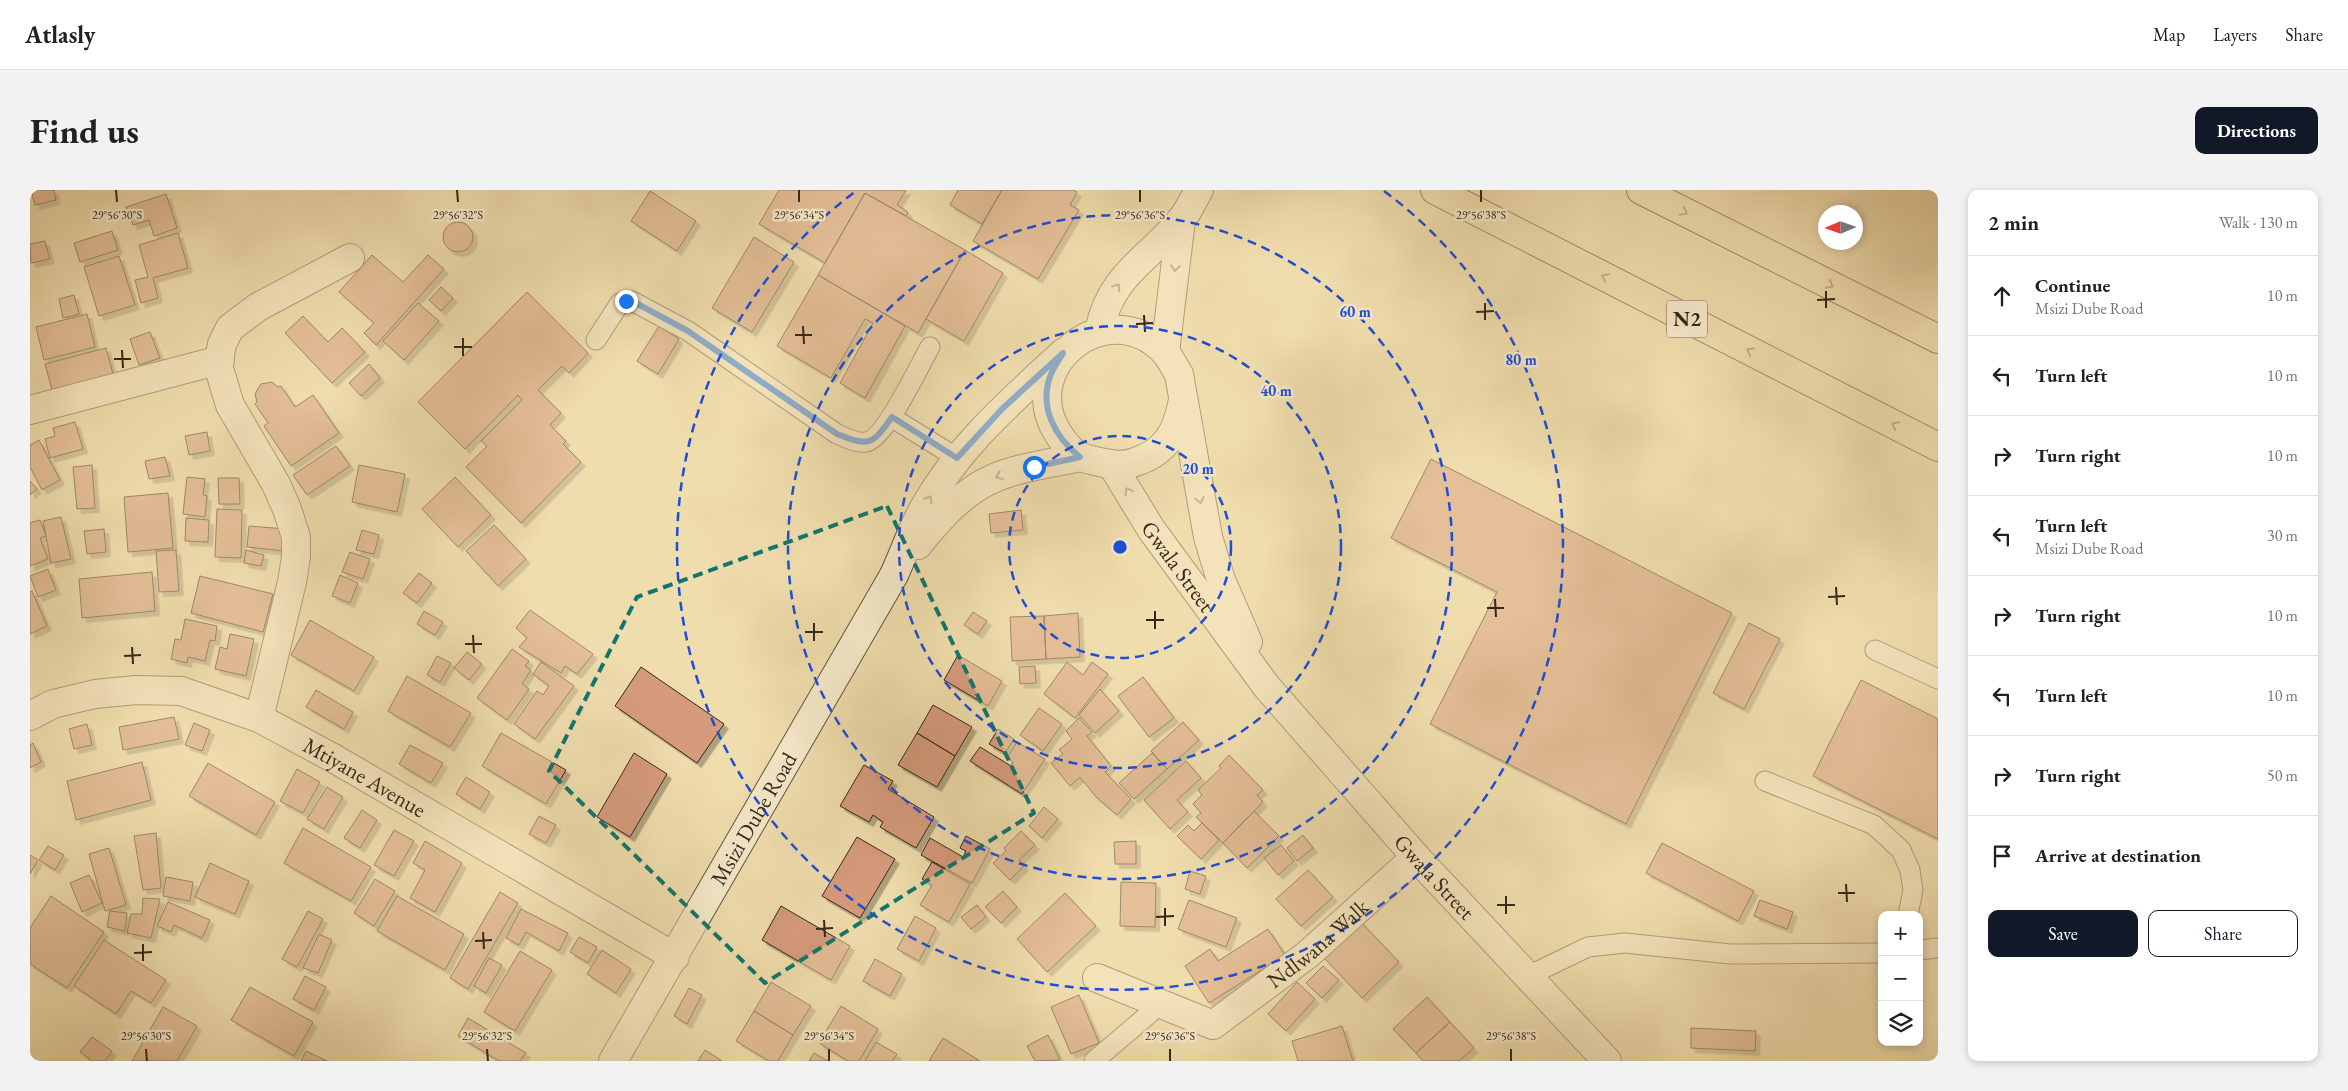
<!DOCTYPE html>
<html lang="en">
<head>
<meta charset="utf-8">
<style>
  :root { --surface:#fff; --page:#f2f2f2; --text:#202124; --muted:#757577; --line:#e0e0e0; --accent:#111827 }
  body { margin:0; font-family:"EB Garamond",serif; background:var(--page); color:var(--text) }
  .controls { position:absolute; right:15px; bottom:15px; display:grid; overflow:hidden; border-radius:10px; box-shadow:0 2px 8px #0003 }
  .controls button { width:45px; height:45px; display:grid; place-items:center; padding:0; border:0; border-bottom:1px solid var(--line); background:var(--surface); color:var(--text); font:25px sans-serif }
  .compass { position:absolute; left:1788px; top:15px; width:45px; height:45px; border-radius:50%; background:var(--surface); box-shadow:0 2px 8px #0003; rotate:268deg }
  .stop { position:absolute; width:15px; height:15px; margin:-11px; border:4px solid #1a73e8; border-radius:50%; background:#fff }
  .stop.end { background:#1a73e8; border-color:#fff; box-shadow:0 1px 5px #0008 }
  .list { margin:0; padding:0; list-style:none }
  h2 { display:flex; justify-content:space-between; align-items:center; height:65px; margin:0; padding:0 20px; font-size:21px }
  h2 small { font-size:16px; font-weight:400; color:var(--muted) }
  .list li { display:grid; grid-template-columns:32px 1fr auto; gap:15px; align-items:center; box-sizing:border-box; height:80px; padding:0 20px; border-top:1px solid var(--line) }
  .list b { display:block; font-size:19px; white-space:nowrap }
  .list p { margin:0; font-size:16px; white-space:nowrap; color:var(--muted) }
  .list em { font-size:16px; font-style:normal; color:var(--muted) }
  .actions { display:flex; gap:10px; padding:15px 20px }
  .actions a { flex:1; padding:11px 0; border:1px solid var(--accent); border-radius:10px; text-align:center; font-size:18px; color:var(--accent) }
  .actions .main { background:var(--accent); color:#fff }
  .icon { flex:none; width:28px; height:28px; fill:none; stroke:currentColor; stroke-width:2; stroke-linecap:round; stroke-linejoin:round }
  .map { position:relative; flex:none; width:1908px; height:871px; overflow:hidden; border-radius:10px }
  header { display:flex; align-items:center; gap:30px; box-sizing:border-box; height:70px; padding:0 25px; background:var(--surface); border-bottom:1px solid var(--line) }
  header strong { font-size:24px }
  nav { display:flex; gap:28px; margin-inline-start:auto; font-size:18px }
  .intro { display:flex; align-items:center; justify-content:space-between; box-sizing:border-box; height:120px; padding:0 30px }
  h1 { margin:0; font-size:35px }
  .button { padding:12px 22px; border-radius:10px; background:var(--accent); color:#fff; font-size:18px; font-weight:700 }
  main { display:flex; gap:30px; padding:0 30px }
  aside { flex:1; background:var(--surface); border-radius:10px; box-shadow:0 2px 8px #0003 }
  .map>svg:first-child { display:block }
</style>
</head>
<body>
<header>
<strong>Atlasly</strong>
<nav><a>Map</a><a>Layers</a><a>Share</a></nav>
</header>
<div class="intro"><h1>Find us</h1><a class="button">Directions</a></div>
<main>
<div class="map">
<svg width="1908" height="871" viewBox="0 0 1908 871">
  <defs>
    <filter id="shadow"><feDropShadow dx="4.5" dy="4.5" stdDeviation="0" flood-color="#0004"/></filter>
  </defs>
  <rect width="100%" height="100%" fill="#f0ddad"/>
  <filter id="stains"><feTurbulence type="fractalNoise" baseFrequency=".004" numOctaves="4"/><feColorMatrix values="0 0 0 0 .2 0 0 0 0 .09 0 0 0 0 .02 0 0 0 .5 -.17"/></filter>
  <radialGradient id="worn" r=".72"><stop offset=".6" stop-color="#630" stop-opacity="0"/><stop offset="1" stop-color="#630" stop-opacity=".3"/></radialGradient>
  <path fill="#d69b7b" stroke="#35271b" filter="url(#shadow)" d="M1,0H24L26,10L5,15Z
    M749,0H876L867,15L878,22L876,26L835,3L795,73L729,34Z
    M928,0H972L952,34L920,15Z
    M972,0H1043L1047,2L1040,15L1049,20L1008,89L943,51Z
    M620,1L666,31L647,61L601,31Z
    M835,3L935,60L888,143L788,85Z
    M136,4L147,38L124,46L119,30L103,35L96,17Z
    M413 47a15 15 0 1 1 30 0a15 15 0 1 1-30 0Z
    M82,41L88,60L50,72L44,53Z
    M148,43L158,78L123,88L128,108L111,113L105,90L118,87L109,55Z
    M724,47L764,72L722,142L682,118Z
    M15,51L20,69L1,73L0,54Z
    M935,60L973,83L934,151L896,129Z
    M342,65L373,92L398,65L414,79L346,155L334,143L344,133L309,102Z
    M89,66L105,115L69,126L54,77Z
    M788,85L875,136L835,208L810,193L843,133L835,129L801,188L747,156Z
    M411,97L423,108L411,121L399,110Z
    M497,102L558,163L539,183L532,176L508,200L531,223L520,235L536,251L533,254L551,272L491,333L436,277L457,256L451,251L492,210L488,205L435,259L388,212Z
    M44,105L49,124L33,128L29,109Z
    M388,113L409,131L374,170L353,151Z
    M57,124L65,157L14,170L6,137Z
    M273,126L298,152L312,138L335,162L302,193L255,143Z
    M629,136L649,149L628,184L607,171Z
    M120,142L130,168L109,175L100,149Z
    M76,158L83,184L22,200L15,174Z
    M339,174L350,188L331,206L319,193Z
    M242,192L248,197L251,196L265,217L283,205L309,243L261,276L234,236L238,233L225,214L227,212L225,204L229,197L231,194Z
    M45,232L53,259L20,268L15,249L25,246L23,238Z
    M177,242L180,261L159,265L155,246Z
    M9,250L30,290L12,300L0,277V255Z
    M306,256L320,276L277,305L263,285Z
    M135,267L140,286L119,289L115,271Z
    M1401,269L1702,423L1596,634L1400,534L1467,402L1361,348Z
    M62,275L65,318L47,319L43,277Z
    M329,275L375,284L367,322L322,312Z
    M157,287L175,289L173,305L177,306L175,327L153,324Z
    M425,287L461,325L428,357L392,319Z
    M188,288H209L210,314H189Z
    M0,291L7,299L0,305Z
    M138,303L143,358L98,362L94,307Z
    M187,319L212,320L211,368L185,367Z
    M991,320L993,340L961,343L959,324Z
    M31,327L41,369L21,373L13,331Z
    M156,328L179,330L178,352L155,351Z
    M10,330L16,346L10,348L18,369L0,376V333Z
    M464,335L496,369L468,396L436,361Z
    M219,336L256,339L254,361L217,357Z
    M74,339L76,362L57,364L54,341Z
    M332,340L349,345L344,364L326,360Z
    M146,360L149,401L129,402L126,361Z
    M216,360L234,365L231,376L214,373Z
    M320,362L340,369L333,389L312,382Z
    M18,379L26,400L8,407L0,386Z
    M122,382L125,421L52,428L49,389Z
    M389,383L402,393L387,413L373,403Z
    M310,385L328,393L320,413L302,406Z
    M170,386L243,404L233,442L161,423Z
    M2,401L17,436L0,444V402Z
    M500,420L563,464L547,484L535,476L531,483L489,457L497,448L486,438Z
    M394,421L413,432L405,445L387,434Z
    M943,422L957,431L948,444L934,435Z
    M1048,423L1050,467L1016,469L1014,426Z
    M1014,426L1016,469L982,471L980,427Z
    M155,429L187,436L185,451L180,450L175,471L158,467L157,473L141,469L145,449L151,450Z
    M280,430L344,467L324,501L261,465Z
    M1719,433L1750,449L1714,519L1683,503Z
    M200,444L224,449L216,486L185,479L190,457L197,459Z
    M482,459L499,471L495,476L501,480L492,494L499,499L477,530L447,508Z
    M437,462L452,474L439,490L424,478Z
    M928,465L972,491L958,516L914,490Z
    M407,466L421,473L410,492L397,485Z
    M511,472L544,496L505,549L484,534L507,501L513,505L519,496L503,484Z
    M1037,472L1053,485L1062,472L1078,484L1045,528L1014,504Z
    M1005,476L1006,493L990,494L989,477Z
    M611,477L694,534L667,573L585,516Z
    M377,486L441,523L420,557L358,521Z
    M1113,487L1144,528L1119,547L1088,506Z
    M1831,490L1908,529V649L1783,586Z
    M1070,499L1089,521L1065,543L1049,525Z
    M286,500L323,522L314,539L276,517Z
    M903,515L942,537L925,566L887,543Z
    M1009,518L1032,534L1013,561L990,545Z
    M144,527L149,549L93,560L89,537Z
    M1049,528L1062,542L1057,546L1081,576L1075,582L1101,609L1087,625L1066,607L1050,587L1040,596L1021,573L1033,564L1029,560L1042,549L1036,541Z
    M1153,532L1169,550L1137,579L1121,561Z
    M164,533L180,540L172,561L155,555Z
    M57,534L62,555L44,559L39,539Z
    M968,539L984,549L975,563L959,554Z
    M471,543L536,580L516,614L452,576Z
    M887,543L925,566L907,597L868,575Z
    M987,552L1015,569L992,604L940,571L950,557L981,576L983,572L977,568Z
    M3,553L11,572L0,578V555Z
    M380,555L413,573L401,593L369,574Z
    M604,563L637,584L600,647L567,627Z
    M1122,563L1137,579L1104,609L1089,593Z
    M1199,565L1233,600L1227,605L1233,612L1193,653L1166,627L1171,623L1163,614L1172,605L1168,600L1191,578L1189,576Z
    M1156,571L1171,588L1147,610L1158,622L1140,639L1114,610Z
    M112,572L121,610L46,630L37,591Z
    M178,573L245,612L226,645L159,606Z
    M834,575L863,591L858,599L904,627L886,658L850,637L853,632L843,625L839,632L810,616Z
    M267,579L290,592L273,623L250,611Z
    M436,587L460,602L450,619L426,604Z
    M297,597L313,607L294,639L277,629Z
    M1014,617L1028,629L1012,648L999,636Z
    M332,620L347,630L330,658L314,648Z
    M1224,621L1249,646L1217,678L1193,653Z
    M509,626L526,635L516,653L499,644Z
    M1172,633L1189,650L1171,669L1147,646L1158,635L1164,641Z
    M273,638L341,677L321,711L254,673Z
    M364,640L384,651L364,686L344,675Z
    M991,641L1005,655L989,670L994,676L980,690L963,673L976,661L974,658Z
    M126,643L131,698L113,700L104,646Z
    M1273,645L1283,658L1267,671L1257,658Z
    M936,646L960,659L942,693L891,665L900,648L933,667L936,661L930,658Z
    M827,647L865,669L830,728L792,706Z
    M395,651L432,673L405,722L380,708L395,680L383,673Z
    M1106,651V674H1085L1084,652Z
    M1632,653L1724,701L1708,731L1616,683Z
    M1251,655L1264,671L1248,685L1234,668Z
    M18,656L34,665L25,680L9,670Z
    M79,658L96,715L75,721L59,664Z
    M0,665L8,670L0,684Z
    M902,672L940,694L919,732L890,715L902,695L892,689Z
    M180,673L219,691L205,724L165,707Z
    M1278,680L1303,707L1271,736L1246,709Z
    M1160,681L1176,686L1170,704L1155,699Z
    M59,685L72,713L52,722L40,693Z
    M136,687L163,692L160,711L133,706Z
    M345,689L365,701L344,736L324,723Z
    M1091,692L1126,693L1125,737L1090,736Z
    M973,701L987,717L971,733L955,717Z
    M470,702L488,713L438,799L420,788Z
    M1035,703L1066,736L1017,782L987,749Z
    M21,706L74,742L37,798L0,774V738Z
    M367,706L434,744L415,780L347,741Z
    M113,708L130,709L121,748L97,743L101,724H112Z
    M1159,710L1207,728L1196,757L1148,739Z
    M1730,710L1763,722L1757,739L1724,726Z
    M138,712L180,730L172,748L144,735L141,742L127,736Z
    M947,715L956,727L941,739L931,727Z
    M751,716L820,756L801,790L732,750Z
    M491,719L538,743L529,761L496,742L489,755L476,748Z
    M80,721L97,723L95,741L77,737Z
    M278,721L293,729L267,777L252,769Z
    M885,726L906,738L889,771L867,759Z
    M1331,732L1369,772L1332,808L1294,768Z
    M1238,739L1255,765L1179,813L1155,776L1180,759L1188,771Z
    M289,744L302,750L288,783L273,778Z
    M549,747L567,757L558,773L540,762Z
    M74,750L136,790L121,813L101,801L86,824L44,796Z
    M572,760L601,779L586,803L557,784Z
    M490,761L522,780L485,841L454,822Z
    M459,768L472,775L456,803L444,796Z
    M845,769L872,784L860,806L833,791Z
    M1293,776L1309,790L1292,808L1276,793Z
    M275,786L296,797L284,820L263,809Z
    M741,792L781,816L763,845L724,821Z
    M1267,792L1285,809L1256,841L1238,824Z
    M220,797L283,832L264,866L201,830Z
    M659,798L672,805L657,834L644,826Z
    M1049,805L1069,853L1041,864L1021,817Z
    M1397,807L1420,832L1386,863L1363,839Z
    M811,816L848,839L829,871H818L789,853Z
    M133,817L167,836L147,871H102Z
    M724,821L763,845L748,871H739L706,851Z
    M438,828L496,863L490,871H469L428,846Z
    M1420,832L1444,858L1429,871H1393L1386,863Z
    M1312,836L1323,871H1268L1262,851Z
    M1661,838L1726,841L1725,861L1661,858Z
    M1018,845L1030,870L1005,871L997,856Z
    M62,847L82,861L75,871H62L50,862Z
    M913,848L950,871H899Z
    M846,852L867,864L862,871H835Z
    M675,860L692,871H668Z
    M276,861L297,871H271Z
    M784,863L798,871H779Z"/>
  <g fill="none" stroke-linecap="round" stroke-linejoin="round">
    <defs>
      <path id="service" d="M566,150L590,113L602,111L658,141L807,244C815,247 827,254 836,252C855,249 889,176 900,157
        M861,227L927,268
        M1845,460L1908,489
        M1735,591L1844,635L1871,660L1880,680L1883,700L1878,725
        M1889,760L1908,758
        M1498,786L1558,757L1595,753L1700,764L1852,763
        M1064,871L1132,813"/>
      <g id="minor">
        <path d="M0,220L190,170"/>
        <path id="s1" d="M0,526L23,514L65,504L106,500L151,501L229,528L303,568L645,767"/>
        <path d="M229,528L262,392L266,367V347L257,319L246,294L200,215L188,175L192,154L200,138L228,117L320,68"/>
        <path id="s2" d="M1067,788L1183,835L1277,765L1386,667"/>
      </g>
      <g id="tertiary">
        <path d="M1069,141C1081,84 1117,71 1151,30C1158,22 1163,10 1169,0"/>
        <path d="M1135,162L1151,30"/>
        <path d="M1153,210C1147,241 1137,262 1105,272C1089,278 1074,273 1057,269C1045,266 1036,256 1029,245C984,177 1077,102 1134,161C1140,167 1144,177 1149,184L1178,347L1191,390L1218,452"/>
        <path id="s3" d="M1082,275L1121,339L1237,497L1386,667L1577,871"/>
        <path d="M888,355C913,323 941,293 981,282C1004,275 1028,272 1050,267"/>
        <path id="s4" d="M583,871L864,385C874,363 883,337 895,316C930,255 982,210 1033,163"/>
      </g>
      <path id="motorway" d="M1405,0L1908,257
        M1611,0L1908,149"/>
    </defs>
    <use href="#service" stroke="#645440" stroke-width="21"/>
    <use href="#minor" stroke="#645440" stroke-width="30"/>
    <use href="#tertiary" stroke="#645440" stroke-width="30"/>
    <use href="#motorway" stroke="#35271b" stroke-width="30"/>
    <use href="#service" stroke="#f5e9ca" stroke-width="19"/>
    <use href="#minor" stroke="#f5e9ca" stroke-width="28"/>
    <use href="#tertiary" stroke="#f5e9ca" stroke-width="28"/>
    <use href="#motorway" stroke="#f0ddad" stroke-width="28"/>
  </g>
  <defs><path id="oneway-chevron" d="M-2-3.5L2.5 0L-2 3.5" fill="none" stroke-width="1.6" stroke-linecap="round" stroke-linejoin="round" transform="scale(1.25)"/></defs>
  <g stroke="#928264">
    <use href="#oneway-chevron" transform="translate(1654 22) rotate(27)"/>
    <use href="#oneway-chevron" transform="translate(1575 87) rotate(-153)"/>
    <use href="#oneway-chevron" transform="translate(1800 95) rotate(27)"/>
    <use href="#oneway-chevron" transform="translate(1720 161) rotate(-153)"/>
    <use href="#oneway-chevron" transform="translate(1865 235) rotate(-153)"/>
  </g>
  <g stroke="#958872">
    <use href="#oneway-chevron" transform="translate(1145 78) rotate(97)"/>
    <use href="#oneway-chevron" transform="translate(1087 97) rotate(-55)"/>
    <use href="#oneway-chevron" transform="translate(969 286) rotate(158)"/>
    <use href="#oneway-chevron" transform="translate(1098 301) rotate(-121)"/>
    <use href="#oneway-chevron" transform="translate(899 309) rotate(-58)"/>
    <use href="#oneway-chevron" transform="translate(1170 310) rotate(78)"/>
  </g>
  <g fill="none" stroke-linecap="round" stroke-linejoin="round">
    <path stroke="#1a73e8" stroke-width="6" d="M596,111H602L658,141L807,244C840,257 842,255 862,227L927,268L972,219L1033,163C1029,170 1024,177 1021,184C1008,217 1025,247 1050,267L1004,277"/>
  </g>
  <path d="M0 0H1908V871H0ZM857,316L1004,623L735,793L519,581L607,407Z" fill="#f0ddad" fill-opacity=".55" fill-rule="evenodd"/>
  <path fill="none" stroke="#0f766e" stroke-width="4" stroke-dasharray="10 6" stroke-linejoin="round" d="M857,316L1004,623L735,793L519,581L607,407Z"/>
  <path fill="none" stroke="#35271b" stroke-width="2" d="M86,0L87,12M427,0L428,12M769,0V12M1110,0V12M1451,0V12M1796,101V118M1787,110L1805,109M1455,113V130M1446,122L1464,121M1114,125L1115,142M1106,134L1123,133M773,136L774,154M765,145H782M433,148V166M424,157H442M92,160L93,178M84,169H101M1806,397L1807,415M1798,407L1815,406M1465,409L1466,427M1457,418H1474M1125,421V439M1116,430H1134M784,433V451M775,442H793M443,445L444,463M435,454H452M102,457L103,474M94,466L111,465M1816,694L1817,712M1808,703H1825M1476,706V724M1467,715H1485M1135,718V736M1126,727L1144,726M794,730L795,747M786,739L803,738M453,742L454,759M445,751L462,750M113,754V771M104,763L122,762M116,859L117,871M457,859L458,871M799,859V871M1140,859V871M1481,859V871"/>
  <g fill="none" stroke="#1d4ed8" stroke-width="2.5" stroke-dasharray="9 6">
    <circle cx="1090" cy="357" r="111"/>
    <circle cx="1090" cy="357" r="221"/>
    <circle cx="1090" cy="357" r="332"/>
    <path d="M1354 1A443 443 0 1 1 826 1"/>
  </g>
  <g text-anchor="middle" stroke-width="5" stroke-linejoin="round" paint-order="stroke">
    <rect fill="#f5e9ca" stroke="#6f6150" stroke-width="1" x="1637" y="110.5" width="40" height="37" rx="4"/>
    <g font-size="21" font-weight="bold" fill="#35271b">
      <text x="1657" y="136">N2</text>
    </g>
    <g font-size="22" fill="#35271b" stroke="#f5e9ca">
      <text dy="8" stroke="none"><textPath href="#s3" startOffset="121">Gwala Street</textPath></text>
      <text dy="8" stroke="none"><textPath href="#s1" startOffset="359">Mtiyane Avenue</textPath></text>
      <text dy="8" stroke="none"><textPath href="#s4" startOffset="280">Msizi Dube Road</textPath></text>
      <text dy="8" stroke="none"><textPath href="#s3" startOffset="524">Gwala Street</textPath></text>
      <text dy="8" stroke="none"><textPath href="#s2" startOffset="258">Ndlwana Walk</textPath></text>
    </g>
  </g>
  <g font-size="12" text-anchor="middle" fill="#35271b" stroke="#f5e9ca" stroke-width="5" stroke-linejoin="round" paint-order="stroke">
    <text x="87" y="29">29°56'30"S</text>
    <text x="428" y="29">29°56'32"S</text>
    <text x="769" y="29">29°56'34"S</text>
    <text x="1110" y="29">29°56'36"S</text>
    <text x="1451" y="29">29°56'38"S</text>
    <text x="116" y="850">29°56'30"S</text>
    <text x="457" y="850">29°56'32"S</text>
    <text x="799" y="850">29°56'34"S</text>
    <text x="1140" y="850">29°56'36"S</text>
    <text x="1481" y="850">29°56'38"S</text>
  </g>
  <circle cx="1090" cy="357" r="8" fill="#1d4ed8" stroke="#f5e9ca" stroke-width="2.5"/>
  <g font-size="15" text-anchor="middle" font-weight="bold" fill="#1d4ed8" stroke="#f5e9ca" stroke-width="5" stroke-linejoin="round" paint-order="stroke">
    <text x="1325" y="127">60 m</text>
    <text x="1491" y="175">80 m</text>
    <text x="1246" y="206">40 m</text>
    <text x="1168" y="284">20 m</text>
  </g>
  <rect width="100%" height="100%" filter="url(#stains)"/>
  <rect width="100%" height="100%" fill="url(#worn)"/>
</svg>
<div class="controls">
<button>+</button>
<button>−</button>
<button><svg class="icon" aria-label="layers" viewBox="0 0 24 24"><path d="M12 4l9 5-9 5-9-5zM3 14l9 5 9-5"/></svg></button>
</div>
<svg class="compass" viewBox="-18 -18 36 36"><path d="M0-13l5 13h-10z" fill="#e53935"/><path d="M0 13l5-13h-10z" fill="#757577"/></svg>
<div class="stop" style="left:1004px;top:277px"></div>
<div class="stop end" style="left:596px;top:111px"></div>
</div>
<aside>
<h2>2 min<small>Walk · 130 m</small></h2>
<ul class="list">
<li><svg class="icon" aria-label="ahead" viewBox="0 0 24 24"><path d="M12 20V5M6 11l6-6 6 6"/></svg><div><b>Continue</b><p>Msizi Dube Road</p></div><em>10 m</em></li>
<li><svg class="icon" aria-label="left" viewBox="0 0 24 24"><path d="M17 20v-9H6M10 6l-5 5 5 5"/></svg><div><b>Turn left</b></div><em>10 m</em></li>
<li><svg class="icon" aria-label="right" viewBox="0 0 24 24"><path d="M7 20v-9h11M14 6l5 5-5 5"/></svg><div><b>Turn right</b></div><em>10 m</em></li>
<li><svg class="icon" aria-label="left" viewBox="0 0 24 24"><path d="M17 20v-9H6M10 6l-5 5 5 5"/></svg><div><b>Turn left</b><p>Msizi Dube Road</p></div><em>30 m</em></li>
<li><svg class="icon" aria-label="right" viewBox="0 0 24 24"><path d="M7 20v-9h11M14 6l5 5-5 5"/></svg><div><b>Turn right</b></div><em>10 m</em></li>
<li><svg class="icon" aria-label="left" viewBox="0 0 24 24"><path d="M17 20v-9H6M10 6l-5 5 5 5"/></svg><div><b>Turn left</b></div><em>10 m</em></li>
<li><svg class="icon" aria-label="right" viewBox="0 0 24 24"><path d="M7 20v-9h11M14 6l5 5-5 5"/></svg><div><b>Turn right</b></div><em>50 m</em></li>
<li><svg class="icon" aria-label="arrive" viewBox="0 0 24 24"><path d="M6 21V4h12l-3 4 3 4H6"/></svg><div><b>Arrive at destination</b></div></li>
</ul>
<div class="actions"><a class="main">Save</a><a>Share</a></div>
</aside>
</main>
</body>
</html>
